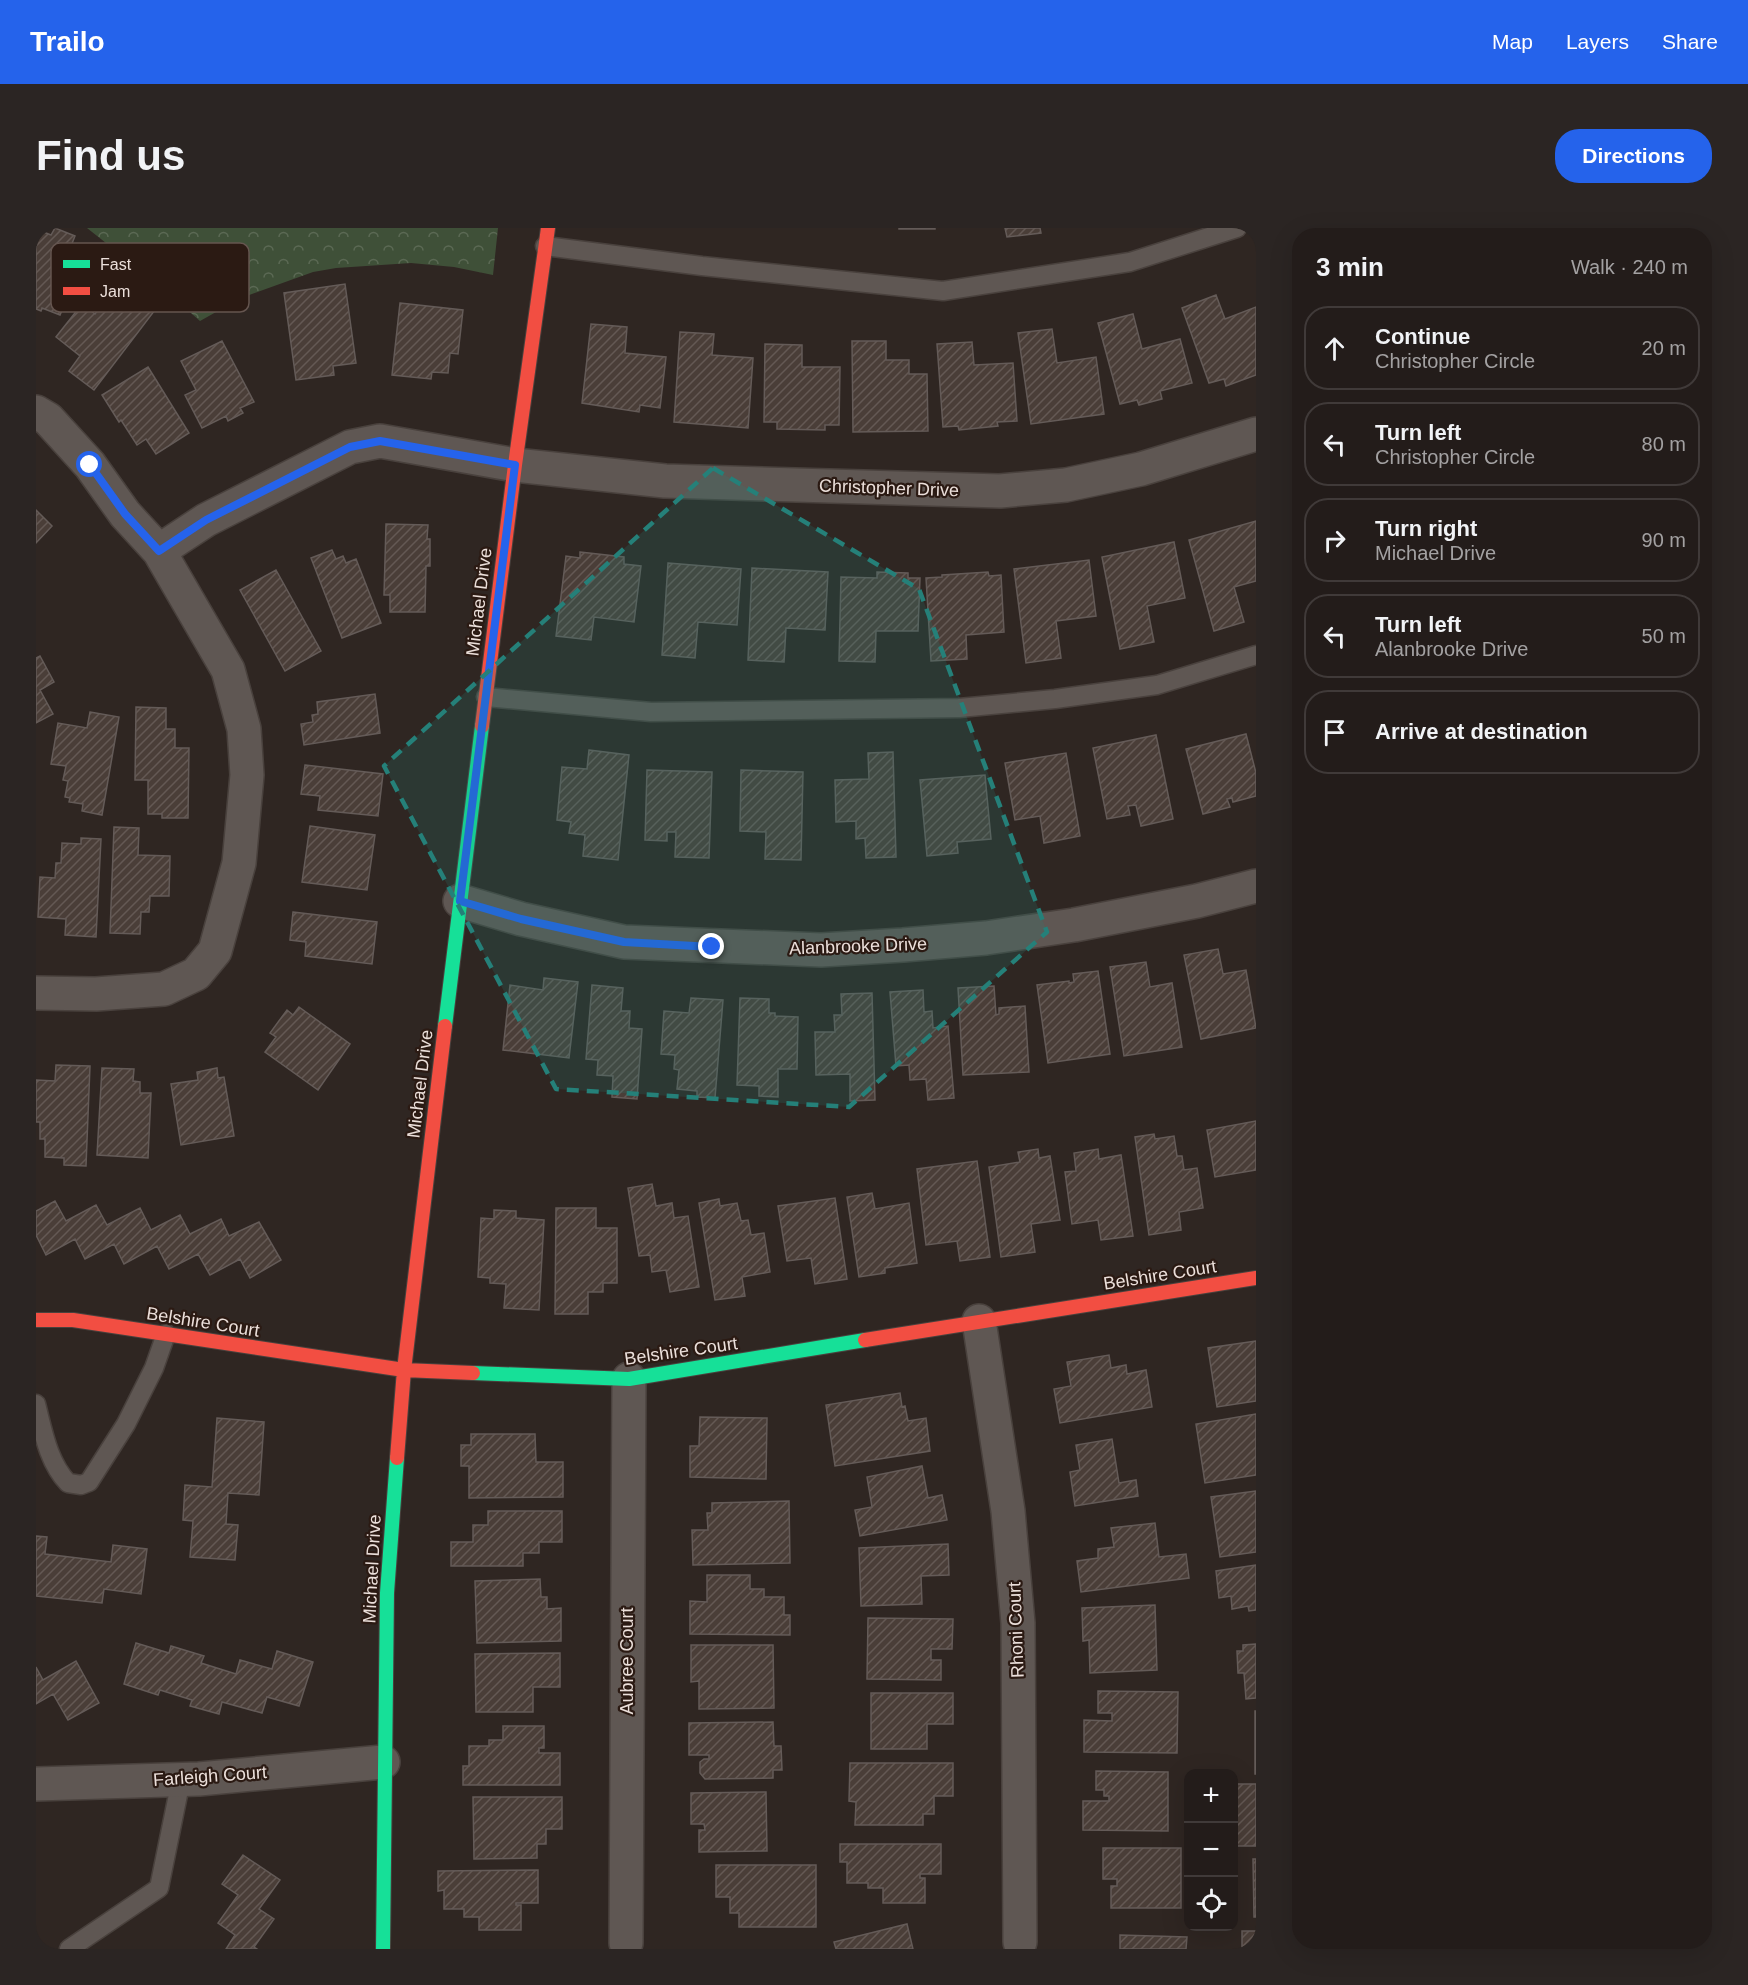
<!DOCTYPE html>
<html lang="en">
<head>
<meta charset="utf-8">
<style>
  :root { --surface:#231c1a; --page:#2b2523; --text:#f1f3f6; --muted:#a3a1a2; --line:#403a39; --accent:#2563eb }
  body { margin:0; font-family:Helvetica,sans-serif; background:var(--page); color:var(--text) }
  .controls { position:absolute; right:18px; bottom:18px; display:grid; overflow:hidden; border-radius:12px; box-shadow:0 6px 24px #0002 }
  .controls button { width:54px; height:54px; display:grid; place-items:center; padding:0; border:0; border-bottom:2px solid var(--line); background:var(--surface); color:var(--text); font:30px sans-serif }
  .stop { position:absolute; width:18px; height:18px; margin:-14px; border:4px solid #2563eb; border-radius:50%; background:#fff }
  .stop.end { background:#2563eb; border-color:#fff; box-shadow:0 2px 6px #0008 }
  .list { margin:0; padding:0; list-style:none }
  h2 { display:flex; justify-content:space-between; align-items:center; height:78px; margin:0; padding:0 24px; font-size:26px }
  h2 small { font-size:20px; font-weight:400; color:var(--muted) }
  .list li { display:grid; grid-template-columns:39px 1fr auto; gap:18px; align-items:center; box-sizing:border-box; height:84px; margin:0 12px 12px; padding:0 12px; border:2px solid var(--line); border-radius:24px }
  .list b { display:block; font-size:22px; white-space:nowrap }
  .list p { margin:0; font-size:20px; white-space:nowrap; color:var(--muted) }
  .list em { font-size:20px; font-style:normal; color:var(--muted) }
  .icon { flex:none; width:33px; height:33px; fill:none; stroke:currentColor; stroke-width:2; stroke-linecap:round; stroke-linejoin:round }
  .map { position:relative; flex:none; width:1220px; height:1721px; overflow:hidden; border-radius:24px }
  header { display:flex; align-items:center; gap:36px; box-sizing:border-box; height:84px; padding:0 30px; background:var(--accent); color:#fff }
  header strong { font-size:28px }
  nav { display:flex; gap:33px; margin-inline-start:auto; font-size:21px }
  .intro { display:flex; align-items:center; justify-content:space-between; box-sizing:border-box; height:144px; padding:0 36px }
  h1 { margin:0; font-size:42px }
  .button { padding:15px 27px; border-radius:24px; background:var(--accent); color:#fff; font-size:21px; font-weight:700 }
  main { display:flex; gap:36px; padding:0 36px }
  aside { flex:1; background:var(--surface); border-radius:24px; box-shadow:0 6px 24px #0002 }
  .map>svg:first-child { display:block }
</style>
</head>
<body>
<header>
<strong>Trailo</strong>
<nav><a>Map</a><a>Layers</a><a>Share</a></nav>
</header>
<div class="intro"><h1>Find us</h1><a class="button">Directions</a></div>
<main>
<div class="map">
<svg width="1220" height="1721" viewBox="0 0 1220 1721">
  <defs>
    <pattern id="park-crowns" width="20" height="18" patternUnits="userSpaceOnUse" patternTransform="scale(1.5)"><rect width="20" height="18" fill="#3f5038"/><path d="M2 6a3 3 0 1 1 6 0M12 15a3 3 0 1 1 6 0" fill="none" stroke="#5b6954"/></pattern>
    <pattern id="building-hatch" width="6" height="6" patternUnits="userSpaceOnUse" patternTransform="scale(1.5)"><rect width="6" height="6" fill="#4a3e38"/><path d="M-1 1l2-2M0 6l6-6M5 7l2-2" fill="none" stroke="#645954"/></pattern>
  </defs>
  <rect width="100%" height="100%" fill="#2f2622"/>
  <path fill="url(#park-crowns)" d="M51,0H462L457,47L418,39L375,35L300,40L277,44L205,70L164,93L122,56Z"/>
  <path fill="url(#building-hatch)" stroke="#645b58" stroke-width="1.5" d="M19,0L39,8L29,33L44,39L24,87L6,80L5,83L0,81V1L15,7Z
    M863,0H899V1H863Z
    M969,0H1004L1005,5L971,9Z
    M309,56L320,135L297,138L298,147L260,152L248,65Z
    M84,62L98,73L101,68L119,82L58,162L33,143L44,128L20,109L46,76L59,86L67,75L71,78Z
    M1180,67L1189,91L1220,79V147L1190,158L1188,151L1173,155L1146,80Z
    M364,75L427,82L422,126L414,125L412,145L396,144L395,151L356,147Z
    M1097,86L1106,121L1144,111L1156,155L1124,163L1126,171L1103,177L1101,172L1084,176L1062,95Z
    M555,96L591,99L589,125L630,129L624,180L604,177L603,184L546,175Z
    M1016,101L1021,135L1060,129L1068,186L995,196L982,105Z
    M644,104L678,106L676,127L717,130L712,200L638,194Z
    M186,113L218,174L204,180L207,185L192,193L190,188L166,200L149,167L160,162L145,133Z
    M816,113H850V132H873V146H891L892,203L817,204Z
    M936,114L938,137L977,135L981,193L961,194L962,198L923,202L922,198L907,199L901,116Z
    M729,116L766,117V139H804L803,197H789V202L741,201V194H728Z
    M112,139L153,205L120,226L110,211L101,217L85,192L83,194L66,167Z
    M0,282L16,298L0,315Z
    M1220,293V353L1198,359L1208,394L1178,403L1153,312Z
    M350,296L392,297L391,311H394V338H390L389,384H354V367H348Z
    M1138,314L1149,370L1111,378L1118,414L1084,421L1066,329Z
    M296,322L300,331L307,328L310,335L320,331L345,395L306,410L275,330Z
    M544,324L588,329V336L605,338L598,394L558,389L555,412L520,408L530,328L544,330Z
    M1053,332L1060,388L1020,393L1025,430L990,435L978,341Z
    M632,335L705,341L701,397L662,394L659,430L626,427Z
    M716,340L792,344L789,402L750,400L748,434L712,432Z
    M240,342L285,423L249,443L204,362Z
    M841,344L872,345V350H884L882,403H840L839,434L803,433L805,349L841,350Z
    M952,344L953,348L965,347L968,404L930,407L931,431L895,433L890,350L906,349V347Z
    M4,428L18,454L4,462L17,486L0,495V430Z
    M339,466L344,505L268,517L265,496L277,494L276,487L282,486L281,474Z
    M100,479L130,480V501H139V520H153L152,590H126V586H112V552H99Z
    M54,484L83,489L66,587L46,583L47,576L33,574L34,570L29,569L32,553L27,552L30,538L15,536L22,495L51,500Z
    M1210,506L1220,545V568L1197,574L1196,570L1191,571L1194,579L1167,586L1150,521Z
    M1120,507L1137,591L1105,598L1100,577L1092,578L1094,587L1071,591L1057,520Z
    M553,522L593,527L582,632L547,628L549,607L533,605L535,594L521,592L526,539L551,541Z
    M857,524L860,629L830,630L829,610L820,611V593L800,594L799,552L833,551L832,525Z
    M1030,525L1044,608L1008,615L1004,588L979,592L969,535Z
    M269,537L347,546L342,588L282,582L284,568L265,566Z
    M611,542L676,544L673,630L639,629L640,604H631V613L609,612Z
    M705,542L767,544L765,632L729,631L730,604L704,603Z
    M949,547L955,611L921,614L922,625L891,628L884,552Z
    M274,598L339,607L331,662L266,654Z
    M78,599L103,600L102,627L134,628L133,668H114L113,684H105L104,706L74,705Z
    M45,610L65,611L60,709L29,707L30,691L2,689L4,649L19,650L20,635H25L26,615L45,616Z
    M257,684L341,694L336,736L269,728L270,714L254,712Z
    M1182,721L1187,746L1210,742L1220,800L1165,811L1148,727Z
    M1110,734L1114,759L1136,755L1146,819L1088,828L1074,739Z
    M1062,743L1074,826L1012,835L1001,757L1033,753V755L1038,754L1037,746Z
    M508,750L542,754L533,830L467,822L474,757L507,762Z
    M556,757L587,760L585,783H594L593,800L606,801L601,871L576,869L577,848L561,847L562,832L550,831Z
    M958,758L960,787L963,786V780L989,778L993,844L927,847L922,760Z
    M887,762L888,784L896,783L897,800L912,798L918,870L892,872L890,851L874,852L873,837L860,838L854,764Z
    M836,765L839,872L814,873V846L780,847L779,804H799L798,787H806L805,766Z
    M655,770L687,772L679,870L661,869V863L641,861L643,842L638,841L639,827L625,826L628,783L653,785Z
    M704,770L733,771V785H739V788L762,789L761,841H742V869L723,868V858L701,857Z
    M263,779L314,816L282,862L229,824L240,809L234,805L251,782L257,787Z
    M20,837L54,838L50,938L28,937V930L9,929V911H4V894H0V852L19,853Z
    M66,840L98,841L97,853L104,854V865H115L112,930L61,927Z
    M181,840L182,850L188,849L198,908L145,917L135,856L162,852L161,844Z
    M1220,893V942L1179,949L1171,902Z
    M1118,906L1119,911L1138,908L1141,928H1146L1148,942L1161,940L1167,980L1143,984L1145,1002L1113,1007L1099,909Z
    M1002,921L1003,930L1014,928L1024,992L995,996L999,1024L965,1029L953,939L984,934L982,924Z
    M1062,921L1063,931L1085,927L1097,1008L1065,1012L1062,992L1036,996L1029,944L1040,943L1038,925Z
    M941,933L954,1029L924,1033L921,1013L890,1017L881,941Z
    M616,956L620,978L636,975L638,990L652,988L663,1059L634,1064L630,1042L616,1044L614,1027L603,1028L592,960Z
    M836,965L839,981L873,975L881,1035L849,1040V1045L823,1049L811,969Z
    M799,970L811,1051L779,1056L775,1030L751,1033L742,978Z
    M683,971L684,978L701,975L705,993L712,992L715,1007L728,1005L734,1044L706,1049L709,1068L679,1072L663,975Z
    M19,973L30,993L60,977L71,997L104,980L115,1002L144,987L154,1006L185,991L193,1008L223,994L245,1032L214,1050L204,1031L174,1047L162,1026L133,1041L121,1018L88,1036L78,1016L49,1031L39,1011L10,1027L0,1007V983Z
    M520,980H560V1000H581V1055H567V1064H552V1086H519Z
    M458,982L480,983V990L508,992L503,1082L468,1080L470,1056L454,1055V1050L442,1049L445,990L458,991Z
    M1220,1113V1173L1181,1179L1172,1120Z
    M1073,1127L1075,1140L1090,1137L1091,1146L1110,1142L1116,1179L1024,1195L1018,1161L1035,1158L1031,1134Z
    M864,1165L866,1179L869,1178L872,1193L890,1190L894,1223L799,1238L790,1177Z
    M1220,1186V1247L1169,1255L1160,1196Z
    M664,1189L731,1190L730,1251L654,1249V1218H663Z
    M181,1190L228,1194L223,1267L192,1265L190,1296L202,1297L199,1332L154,1329L157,1293L147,1292L149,1257L176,1259Z
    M435,1206H499L500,1234H527V1269L433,1270V1238H425V1217H435Z
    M1076,1211L1083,1255L1100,1252L1102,1268L1039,1278L1034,1244L1044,1242L1040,1217Z
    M886,1238L892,1270L906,1267L911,1292L824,1308L819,1282L836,1279L831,1249Z
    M1220,1263V1324L1184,1329L1175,1269Z
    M753,1273L754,1335L657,1337L656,1302H672L671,1285H676V1275Z
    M452,1283H526V1314H503V1325H487V1338H415V1314H437V1297H452Z
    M1119,1295L1123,1329L1150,1326L1153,1350L1045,1364L1041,1333L1062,1330V1321L1078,1319L1075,1300Z
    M0,1308L11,1309L9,1326L75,1334L77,1317L111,1321L105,1366L68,1361L66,1375L0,1368Z
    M912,1316L913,1347L885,1348L886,1376L825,1378L823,1320Z
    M1220,1337V1382L1213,1383L1212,1378L1196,1381L1195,1368L1183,1370L1180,1343Z
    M671,1347H714V1361H728V1369H748V1387H754V1407L654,1406V1373L671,1374Z
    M504,1351L505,1369H511V1381L525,1380V1413L441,1415L439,1353Z
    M1119,1377L1121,1442L1054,1445L1053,1412L1047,1413L1046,1380Z
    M832,1390L917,1391L916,1421H895V1432H905V1452L831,1451Z
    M100,1415L133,1425L135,1418L168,1428L165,1435L200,1446L204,1432L236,1441L241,1423L277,1434L263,1478L231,1469L226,1485L186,1474L183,1486L154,1478L156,1472L124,1462L122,1467L88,1456Z
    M1220,1416V1470L1210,1471L1208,1445H1202L1201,1423H1207V1417Z
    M655,1417H737L738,1480L663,1481V1453L655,1454Z
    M524,1425V1459H497V1484H440L439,1426Z
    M40,1433L63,1475L32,1492L17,1466L0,1476V1439L7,1452Z
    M1062,1463L1142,1464L1141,1525L1048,1524V1492L1076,1493V1485H1062Z
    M835,1465H917V1496H891V1521H835Z
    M1219,1483H1220V1546H1219Z
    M737,1494L738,1518H745L746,1542H737V1550L669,1551L664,1545V1534L668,1531H673V1527H653V1495Z
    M467,1498H508V1520H503V1525H524V1557H427V1538H433V1518H453V1512H467Z
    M814,1535H917V1568H898V1586H887V1597H819L820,1574L813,1573Z
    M1060,1543L1132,1544V1603L1047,1602V1573H1073V1568H1068V1562H1060Z
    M1198,1556H1220V1618H1198Z
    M730,1564L731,1623L663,1624V1602H669L668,1596H655V1565Z
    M437,1569H526V1601H510V1616H501V1630L438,1631Z
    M804,1616H905V1646H884V1650H889V1675H847V1660H832V1655H811V1634H804Z
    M1067,1620H1145V1680H1075V1658H1081V1651H1067Z
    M207,1627L244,1652L223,1681L238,1691L218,1719L221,1721H190L199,1707L182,1695L202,1667L186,1656Z
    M1217,1631H1220V1689H1218Z
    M680,1637H780V1699H703V1685H694V1669H680Z
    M502,1642V1675H480V1677H485V1702H443V1689H428V1681H408V1662L402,1663V1643Z
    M871,1696L877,1721H800L798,1714Z
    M1206,1703H1220V1721H1206Z
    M1084,1707L1151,1709L1150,1721H1084Z"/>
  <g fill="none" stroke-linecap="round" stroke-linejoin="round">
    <defs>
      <path id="lane" d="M509,18L666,38L907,63L1094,34L1201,0
        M450,469L615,484L923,480L1019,471L1121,457L1220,427
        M0,1176C7,1203 12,1234 32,1255L45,1257L53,1254L90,1196L118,1140L130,1106
        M33,1721L123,1660L145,1552"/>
      <path id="street" d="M0,184L12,191L54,237L89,286L123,323L192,442L208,501L211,547L203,635L179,723L160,746L128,761L60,766L0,765
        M123,323L170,292L314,219L344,213L479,237L629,253L964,263L1030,257L1105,241L1220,206
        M424,673L485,691L588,714L785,722L867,717L950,710L1038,697L1161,673L1220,658
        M943,1093L972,1283L982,1395L984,1714
        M0,1556L163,1551L347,1534
        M590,1715L593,1151"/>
      <path id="fast" d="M409,798L446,498
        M437,1145L593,1151L829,1112
        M347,1721L351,1365L361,1230"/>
      <path id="jam" d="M446,498L479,237L512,0
        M0,1092H37L368,1142L437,1145
        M829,1112L1220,1050
        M361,1230L368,1142L409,798"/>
    </defs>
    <use href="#lane" stroke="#49413d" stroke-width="21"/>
    <use href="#street" stroke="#49413d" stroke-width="36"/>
    <use href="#fast" stroke="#49413d" stroke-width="16"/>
    <use href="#jam" stroke="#49413d" stroke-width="16"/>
    <use href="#lane" stroke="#5f5753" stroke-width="18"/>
    <use href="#street" stroke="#5f5753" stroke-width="33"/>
    <use href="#fast" stroke="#16e098" stroke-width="14"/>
    <use href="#jam" stroke="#f24e42" stroke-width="14"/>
  </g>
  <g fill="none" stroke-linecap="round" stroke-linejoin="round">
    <path stroke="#2563eb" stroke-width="8" d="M54,237L89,286L123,323L170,292L314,219L344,213L479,237L424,673L485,691L588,714L676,719"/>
  </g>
  <path fill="#258079" fill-opacity="0.2" stroke="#258079" stroke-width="4.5" stroke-dasharray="12 8" stroke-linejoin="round" d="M677,240L883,361L1011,704L813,879L520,861L348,538Z"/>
  <g text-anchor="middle" stroke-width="4.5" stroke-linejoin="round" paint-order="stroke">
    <g font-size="18" fill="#ebdfda" stroke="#2b1a13">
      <text transform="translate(853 260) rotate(2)" y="6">Christopher Drive</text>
      <text transform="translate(443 374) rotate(-83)" y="6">Michael Drive</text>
      <text transform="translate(822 718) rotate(-2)" y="6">Alanbrooke Drive</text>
      <text transform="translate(384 856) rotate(-83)" y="6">Michael Drive</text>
      <text transform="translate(1124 1047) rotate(-9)" y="6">Belshire Court</text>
      <text transform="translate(167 1094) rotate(9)" y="6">Belshire Court</text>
      <text transform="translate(645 1123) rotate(-8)" y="6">Belshire Court</text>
      <text transform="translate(336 1341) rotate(-87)" y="6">Michael Drive</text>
      <text transform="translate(980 1402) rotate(-92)" y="6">Rhoni Court</text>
      <text transform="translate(591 1433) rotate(-90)" y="6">Aubree Court</text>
      <text transform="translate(174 1548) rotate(-4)" y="6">Farleigh Court</text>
    </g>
  </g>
  <rect x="15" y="15" width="198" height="69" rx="9" fill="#2b1a13" stroke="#65554f" stroke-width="1.5"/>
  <rect x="27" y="32" width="27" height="8" fill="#16e098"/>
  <rect x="27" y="59" width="27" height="8" fill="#f24e42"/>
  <g font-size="16" fill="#ebdfda">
    <text x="64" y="42">Fast</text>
    <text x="64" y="69">Jam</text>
  </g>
</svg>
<div class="controls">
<button>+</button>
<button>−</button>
<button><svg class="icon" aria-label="locate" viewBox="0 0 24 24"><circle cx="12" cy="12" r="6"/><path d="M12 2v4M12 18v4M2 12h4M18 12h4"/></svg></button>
</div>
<div class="stop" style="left:54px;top:237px"></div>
<div class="stop end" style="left:676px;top:719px"></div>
</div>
<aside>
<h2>3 min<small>Walk · 240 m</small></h2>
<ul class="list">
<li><svg class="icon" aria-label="ahead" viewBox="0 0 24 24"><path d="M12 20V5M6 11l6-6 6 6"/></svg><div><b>Continue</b><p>Christopher Circle</p></div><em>20 m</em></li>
<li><svg class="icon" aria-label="left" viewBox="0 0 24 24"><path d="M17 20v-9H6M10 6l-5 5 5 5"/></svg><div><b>Turn left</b><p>Christopher Circle</p></div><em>80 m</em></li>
<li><svg class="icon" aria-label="right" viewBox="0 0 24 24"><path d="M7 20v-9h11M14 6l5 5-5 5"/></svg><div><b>Turn right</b><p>Michael Drive</p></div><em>90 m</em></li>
<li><svg class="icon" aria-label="left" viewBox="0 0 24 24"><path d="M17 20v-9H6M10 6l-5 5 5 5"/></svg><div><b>Turn left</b><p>Alanbrooke Drive</p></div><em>50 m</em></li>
<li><svg class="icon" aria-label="arrive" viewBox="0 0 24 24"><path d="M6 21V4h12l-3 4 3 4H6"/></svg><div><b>Arrive at destination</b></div></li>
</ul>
</aside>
</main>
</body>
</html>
